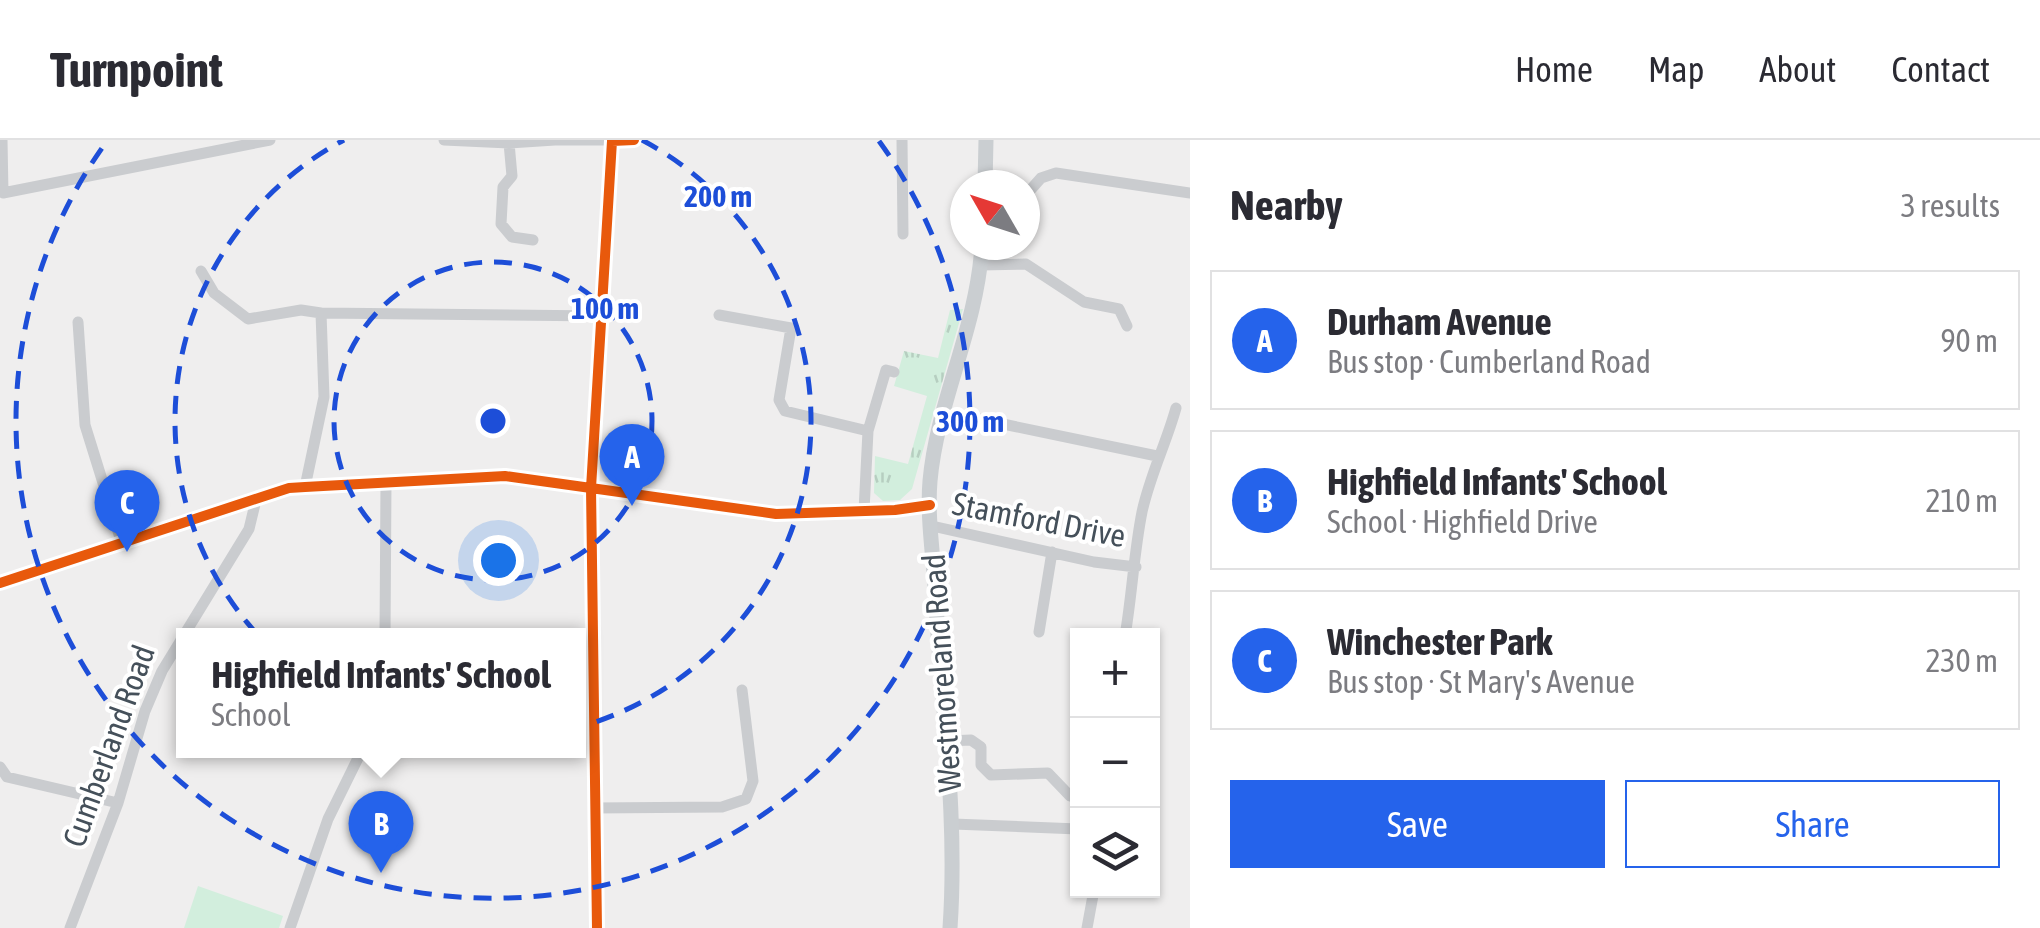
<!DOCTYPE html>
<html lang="en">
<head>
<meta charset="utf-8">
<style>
  :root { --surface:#fff; --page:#f7f7f7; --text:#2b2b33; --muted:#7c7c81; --line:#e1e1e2; --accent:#2563eb }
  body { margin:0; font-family:"Asap Condensed",sans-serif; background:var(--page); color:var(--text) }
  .controls { position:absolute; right:30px; bottom:30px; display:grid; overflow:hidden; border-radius:0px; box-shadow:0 2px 8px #0004 }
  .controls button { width:90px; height:90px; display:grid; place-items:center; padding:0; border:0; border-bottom:2px solid var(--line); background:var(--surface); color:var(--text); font:50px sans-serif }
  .compass { position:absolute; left:950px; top:30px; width:90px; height:90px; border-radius:50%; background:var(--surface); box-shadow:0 2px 8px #0004; rotate:309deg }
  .you { position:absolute; left:498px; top:420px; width:35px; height:35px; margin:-25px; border:8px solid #fff; border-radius:50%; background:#1a73e8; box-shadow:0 0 0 15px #1a73e833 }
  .badge { display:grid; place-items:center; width:65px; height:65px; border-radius:50%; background:var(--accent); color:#fff; font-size:32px; font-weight:700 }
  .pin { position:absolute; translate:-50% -82px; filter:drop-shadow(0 2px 5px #0008) }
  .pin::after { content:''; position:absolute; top:52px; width:35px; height:30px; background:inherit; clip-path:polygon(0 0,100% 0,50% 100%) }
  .popup { position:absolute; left:176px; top:488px; width:410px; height:130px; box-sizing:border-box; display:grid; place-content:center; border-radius:0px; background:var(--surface); filter:drop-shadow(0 2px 8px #0005); font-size:32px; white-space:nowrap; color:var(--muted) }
  .popup b { font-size:38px; color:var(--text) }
  .popup::after { content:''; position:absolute; left:50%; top:100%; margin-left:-20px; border:20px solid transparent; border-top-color:var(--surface) }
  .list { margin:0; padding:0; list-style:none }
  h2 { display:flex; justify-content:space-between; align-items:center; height:130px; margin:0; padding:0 40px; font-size:42px }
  h2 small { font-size:32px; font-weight:400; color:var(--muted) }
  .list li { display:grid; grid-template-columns:65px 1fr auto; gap:30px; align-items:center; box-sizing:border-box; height:140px; margin:0 20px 20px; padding:0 20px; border:2px solid var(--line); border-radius:0px }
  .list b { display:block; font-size:38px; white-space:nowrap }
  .list p { margin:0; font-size:32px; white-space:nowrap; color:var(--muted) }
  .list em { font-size:32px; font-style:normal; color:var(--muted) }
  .actions { display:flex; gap:20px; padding:30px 40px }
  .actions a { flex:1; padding:22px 0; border:2px solid var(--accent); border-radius:0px; text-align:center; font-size:35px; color:var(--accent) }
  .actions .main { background:var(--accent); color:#fff }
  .icon { flex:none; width:55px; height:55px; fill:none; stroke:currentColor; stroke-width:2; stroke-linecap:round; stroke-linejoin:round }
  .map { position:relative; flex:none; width:1190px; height:788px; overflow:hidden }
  header { display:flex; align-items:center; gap:60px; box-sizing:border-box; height:140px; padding:0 50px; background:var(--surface); border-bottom:2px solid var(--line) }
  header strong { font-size:48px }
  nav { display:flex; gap:55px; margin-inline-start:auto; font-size:35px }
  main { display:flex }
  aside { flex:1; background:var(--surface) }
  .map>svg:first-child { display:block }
</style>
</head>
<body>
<header>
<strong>Turnpoint</strong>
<nav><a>Home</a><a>Map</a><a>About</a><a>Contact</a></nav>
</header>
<main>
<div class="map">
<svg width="1190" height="788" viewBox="0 0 1190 788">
  <defs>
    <pattern id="grass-tufts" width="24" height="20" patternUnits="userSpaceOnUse" patternTransform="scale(2.5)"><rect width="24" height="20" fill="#d2eedd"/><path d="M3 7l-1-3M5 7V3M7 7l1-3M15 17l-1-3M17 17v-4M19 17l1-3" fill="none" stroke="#b6cec0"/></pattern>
  </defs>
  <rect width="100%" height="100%" fill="#efeeee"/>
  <path fill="url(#grass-tufts)" d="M963,169L912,349L900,360L883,361L874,353L875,316L908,324L927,256L894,246L904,211L938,218L950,170Z"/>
  <path fill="#d2eedd" d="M198,746L283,776L279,788H184Z"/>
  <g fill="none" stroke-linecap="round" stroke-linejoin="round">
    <path stroke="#cacccf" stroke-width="11" d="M2,0L3,53L270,0
      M444,0L509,3L555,0
      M558,0H634
      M902,0L903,94
      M509,3L512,36L503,47L501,84L512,97L533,100
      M1025,56L1041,38L1056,33L1190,53
      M981,125L1026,124L1084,162L1119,169L1127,186
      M201,131L214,153L248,179L301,170L321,173
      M719,175L791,188L779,260L785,271L868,291
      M78,182L85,285L122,404
      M969,277L1157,316
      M305,347L324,257L321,173L602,176
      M864,371L868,291L886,230L894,232
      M932,386L1094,422L1136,427
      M0,443L289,348L305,347L505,336L776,374L895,370L930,365
      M1039,492L1052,412
      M385,496L386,341
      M1125,496C1132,455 1134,412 1142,372C1150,335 1166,304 1176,268
      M948,601L971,600L981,607V625L991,635L1048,633L1070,656L1078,658
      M0,627L7,637L118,663
      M594,668L722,667L746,659L753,641L742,550
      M953,684L1078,689
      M70,788L118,663L145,571L162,531L249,389L256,360
      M290,788L328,679L362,610
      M597,788L591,348L612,1
      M1087,788L1094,750"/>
    <path stroke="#caced1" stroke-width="15" d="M985,45L986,0
      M950,788C958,673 941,562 935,447C933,413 927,376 930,341C937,261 977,189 982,105"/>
    <defs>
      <path id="cycleway" d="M0,443L289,348L305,347L505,336L776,374L895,370L930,365
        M597,788L591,348L612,1L634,0"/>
    </defs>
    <use href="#cycleway" stroke="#fff" stroke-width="16"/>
    <use href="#cycleway" stroke="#e8590c" stroke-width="10"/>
  </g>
  <g fill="none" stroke="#1d4ed8" stroke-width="5" stroke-dasharray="18 12">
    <circle cx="493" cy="281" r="159"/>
    <path d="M642 0A318 318 0 1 1 344 0"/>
    <path d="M879 1A477 477 0 1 1 107 1"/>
  </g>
  <g text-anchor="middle" stroke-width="8" stroke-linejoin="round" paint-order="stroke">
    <g font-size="32" fill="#45505a" stroke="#fff">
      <text transform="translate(1039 380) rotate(11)" y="11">Stamford Drive</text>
      <text transform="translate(942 533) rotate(-94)" y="11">Westmoreland Road</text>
      <text transform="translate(109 606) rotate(-70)" y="11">Cumberland Road</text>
    </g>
  </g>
  <circle cx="493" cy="281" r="15" fill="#1d4ed8" stroke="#fff" stroke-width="5"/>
  <g font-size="30" text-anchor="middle" font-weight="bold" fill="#1d4ed8" stroke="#fff" stroke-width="8" stroke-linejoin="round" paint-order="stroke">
    <text x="718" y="67">200 m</text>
    <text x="605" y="179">100 m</text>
    <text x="970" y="292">300 m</text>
  </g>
</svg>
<div class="controls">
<button>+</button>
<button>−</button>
<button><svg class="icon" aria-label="layers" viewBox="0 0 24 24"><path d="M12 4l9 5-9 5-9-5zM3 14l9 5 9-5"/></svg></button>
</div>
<svg class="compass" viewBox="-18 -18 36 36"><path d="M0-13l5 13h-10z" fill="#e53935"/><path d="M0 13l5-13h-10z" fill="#7c7c81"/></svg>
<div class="you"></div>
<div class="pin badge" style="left:632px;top:366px">A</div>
<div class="pin badge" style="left:381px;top:733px">B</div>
<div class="popup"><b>Highfield Infants' School</b>School</div>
<div class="pin badge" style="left:127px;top:412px">C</div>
</div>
<aside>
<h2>Nearby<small>3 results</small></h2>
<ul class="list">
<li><span class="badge">A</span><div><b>Durham Avenue</b><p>Bus stop · Cumberland Road</p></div><em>90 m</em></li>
<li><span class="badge">B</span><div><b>Highfield Infants' School</b><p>School · Highfield Drive</p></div><em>210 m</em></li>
<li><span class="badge">C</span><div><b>Winchester Park</b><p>Bus stop · St Mary's Avenue</p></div><em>230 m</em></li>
</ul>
<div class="actions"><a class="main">Save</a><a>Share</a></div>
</aside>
</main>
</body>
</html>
